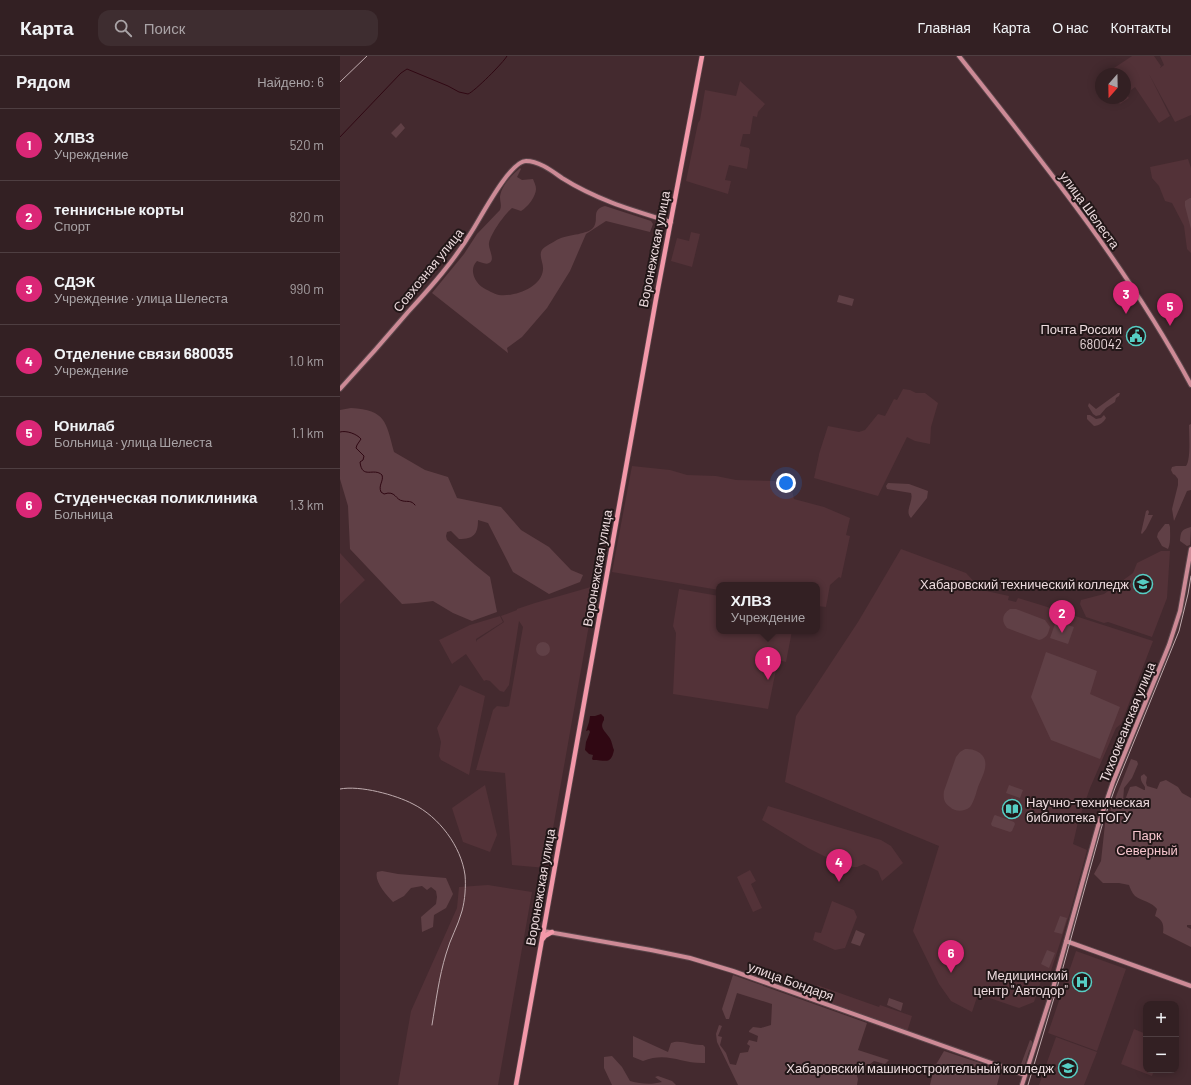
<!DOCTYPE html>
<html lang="ru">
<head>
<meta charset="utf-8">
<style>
  :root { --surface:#332023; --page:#3e2d30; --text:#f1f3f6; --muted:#a9a3a6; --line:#4e3e41; --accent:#db2777 }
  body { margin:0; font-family:Barlow,sans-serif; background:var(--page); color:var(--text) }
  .controls { position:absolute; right:12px; bottom:12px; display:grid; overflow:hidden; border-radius:8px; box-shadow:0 2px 10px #0003 }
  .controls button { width:36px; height:36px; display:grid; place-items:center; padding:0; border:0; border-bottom:1px solid var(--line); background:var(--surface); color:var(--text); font:20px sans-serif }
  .compass { position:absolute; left:755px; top:12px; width:36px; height:36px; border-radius:50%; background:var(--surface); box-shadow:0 2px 10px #0003; rotate:200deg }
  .you { position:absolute; left:446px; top:427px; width:14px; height:14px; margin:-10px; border:3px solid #fff; border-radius:50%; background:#1a73e8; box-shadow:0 0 0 6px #1a73e833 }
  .badge { display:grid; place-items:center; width:26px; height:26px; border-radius:50%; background:var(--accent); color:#fff; font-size:13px; font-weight:700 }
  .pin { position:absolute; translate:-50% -33px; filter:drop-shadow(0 1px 2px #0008) }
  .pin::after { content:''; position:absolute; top:21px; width:14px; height:12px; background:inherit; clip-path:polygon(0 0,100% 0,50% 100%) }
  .popup { position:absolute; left:376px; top:526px; width:104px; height:52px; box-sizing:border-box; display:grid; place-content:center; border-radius:8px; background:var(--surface); filter:drop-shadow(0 1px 3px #0005); font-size:13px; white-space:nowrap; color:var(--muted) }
  .popup b { font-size:15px; color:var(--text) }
  .popup::after { content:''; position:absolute; left:50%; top:100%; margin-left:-8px; border:8px solid transparent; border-top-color:var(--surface) }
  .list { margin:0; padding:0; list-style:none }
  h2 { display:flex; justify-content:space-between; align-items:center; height:52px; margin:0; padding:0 16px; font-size:17px }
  h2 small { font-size:13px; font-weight:400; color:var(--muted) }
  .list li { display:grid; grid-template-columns:26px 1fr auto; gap:12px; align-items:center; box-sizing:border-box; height:72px; padding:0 16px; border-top:1px solid var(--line) }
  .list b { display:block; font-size:15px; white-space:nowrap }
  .list p { margin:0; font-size:13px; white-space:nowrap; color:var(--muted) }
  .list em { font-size:13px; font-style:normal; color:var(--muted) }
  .icon { flex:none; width:22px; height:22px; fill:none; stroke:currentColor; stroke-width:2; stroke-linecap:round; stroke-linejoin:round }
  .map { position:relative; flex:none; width:851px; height:1029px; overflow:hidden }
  header { display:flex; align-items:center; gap:24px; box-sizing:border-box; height:56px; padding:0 20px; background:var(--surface); border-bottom:1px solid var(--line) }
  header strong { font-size:19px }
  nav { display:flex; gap:22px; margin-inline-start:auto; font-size:14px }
  .search { width:280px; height:36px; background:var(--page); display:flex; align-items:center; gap:10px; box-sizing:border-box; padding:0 14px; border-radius:12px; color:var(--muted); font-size:15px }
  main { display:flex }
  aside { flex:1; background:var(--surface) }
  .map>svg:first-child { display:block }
</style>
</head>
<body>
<header>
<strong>Карта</strong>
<div class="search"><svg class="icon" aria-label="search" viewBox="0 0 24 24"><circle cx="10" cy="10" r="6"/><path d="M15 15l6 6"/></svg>Поиск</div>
<nav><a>Главная</a><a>Карта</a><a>О нас</a><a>Контакты</a></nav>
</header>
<main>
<aside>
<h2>Рядом<small>Найдено: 6</small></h2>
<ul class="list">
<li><span class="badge">1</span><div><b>ХЛВЗ</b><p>Учреждение</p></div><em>520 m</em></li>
<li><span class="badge">2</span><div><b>теннисные корты</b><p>Спорт</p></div><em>820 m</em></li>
<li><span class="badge">3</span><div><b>СДЭК</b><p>Учреждение · улица Шелеста</p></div><em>990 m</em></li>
<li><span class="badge">4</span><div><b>Отделение связи 680035</b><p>Учреждение</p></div><em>1.0 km</em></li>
<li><span class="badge">5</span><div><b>Юнилаб</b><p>Больница · улица Шелеста</p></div><em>1.1 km</em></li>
<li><span class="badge">6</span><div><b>Студенческая поликлиника</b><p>Больница</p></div><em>1.3 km</em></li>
</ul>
</aside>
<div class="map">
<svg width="851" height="1029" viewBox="0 0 851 1029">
  <rect width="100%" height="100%" fill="#442a2f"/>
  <path fill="#533238" d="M792,0H814L821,10L820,12L824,9L820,0H851V59L835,66L809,18L830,60L819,67L795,31L786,38L789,42L780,48L776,42H785V18H765Z
    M400,25L425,48L418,56L417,61L413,60L410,78H403L400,90L409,92V93L410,94L407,113L389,109L385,124L391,125L388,138L346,125L358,67L360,64L365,34L396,40Z
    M848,103L851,112V197L847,193L844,170L832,147L825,145L819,130L812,122L810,111Z
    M351,176L360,178L352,211L331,205L337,182L349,185Z
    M563,333L570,334L576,337H585L598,347L591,371L590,388L575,385L567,381L538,440L474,422L479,399V398L488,370L519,376L525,374L538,358L545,360L554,343L557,344Z
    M292,410L330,414L347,419L376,420L396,424L435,425L452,434L454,443L484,451L510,462L506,479L510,480L501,522L499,521L490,529L486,551L477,550V529H379V534L272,516Z
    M561,493L626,517L642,534L669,540L668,544L676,546L678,542L701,549L813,585L781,668L776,672L750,732L738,766L733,788L747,794L731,853L708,924L702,922L694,946L679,952L638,938L632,956L611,945L599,928L573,875L599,790L445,726L456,660L518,566Z
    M821,495H830L827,542L812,581L768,566L764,567L746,561L740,548L741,544L764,538L793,517L797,507Z
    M0,497L25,524L0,548Z
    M251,531L247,545L253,546L206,812L172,809L165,717L136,714L153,654L157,650L166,651L169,650L183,571L179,565L169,629L164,636L160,635L150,625L146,624L144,625L126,598L112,608L99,584L130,569L160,560L163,566L136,583V586L137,584L164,566L161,560L177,554V553L195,547Z
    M339,533L379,540V575H452L446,606L438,604L428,653L333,638L336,577L333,570Z
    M120,629L145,640L129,719L101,704L99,700L101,686L97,672Z
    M145,729L157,779L150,796L123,786L112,752Z
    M428,750L541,784L551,790L563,807L542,825L538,815L524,808L517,811H506L468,792L422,764Z
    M410,814L416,825L411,828L422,852L413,856L397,821Z
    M148,829L192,836L158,1029H58L71,955L117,852L119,831Z
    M492,845L514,854L517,861L505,892L495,894L473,884L475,876L481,877Z
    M736,895L786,913L757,995L708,977Z
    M477,929L539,951L540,949L572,960L567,976L472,942Z
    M794,973L806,978V1014H814L812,1020L781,1008Z
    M716,981L757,996L744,1029H699Z"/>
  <path fill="#604046" d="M61,67L65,72L56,82L51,77Z
    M180,112L181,113L177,121L182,124L193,123C194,126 196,129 196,133C196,140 188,151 181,155L172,152C165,158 151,177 149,187C148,193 156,204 149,207C146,209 140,206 137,205C129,213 134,225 142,231C147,234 154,238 159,239C174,241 201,232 203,214C204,206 196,197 205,191C210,188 216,184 221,182C229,179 248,178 253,172C260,164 250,154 265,150L311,165L313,168L310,176L266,165L246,178L230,215L207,252L182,281L167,292L168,297L92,237L124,198L137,178L160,154C162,149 160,146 160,141C161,130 172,119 180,112Z
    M850,142H851V173L845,150V145Z
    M499,239L514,243L512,250L497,246Z
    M778,337H780L779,340L776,342L775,346L766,352L760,359L756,360L753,358L748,350L749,347L750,348L756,353Z
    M11,352C46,354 46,366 54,396L85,414L108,421L117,442L161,451L181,474L209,491L231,514L243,519L240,526L209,538L173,516L148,467L138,464C138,478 134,483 119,483L111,475L107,476L106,480L107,484L135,509L150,521L157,556L132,565L113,557L93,545L77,547L62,548L10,493L8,450L0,423V354Z
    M747,359H750L756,363L761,362L764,359L766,362C764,366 759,370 754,370L747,363Z
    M851,368V434L847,435L834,465L832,453L838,429V423L835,419L833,418L831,414L832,411L836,410H846C851,404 849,379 849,369Z
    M548,427L569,428L588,435L587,442L571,462C564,455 574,445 571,437L547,433L546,430Z
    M808,454L809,456L808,459H813L806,473L802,478L801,477L806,455Z
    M825,468H829L830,471C830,477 831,487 828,493L822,490L817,481L818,477Z
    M851,471L850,489L847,490L840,485C841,475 841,474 851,471Z
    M670,553H676L705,564L710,571C708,578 707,582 699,584L667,572C661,565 662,558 670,553Z
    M716,565L734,571L728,588L710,582Z
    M196 593a7 7 0 1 1 14 0a7 7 0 1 1-14 0Z
    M706,596L757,615L750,638L780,651L760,703L711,684L691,641Z
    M625,693C632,693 637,694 642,699C650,708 642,721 638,731C636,737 634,746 630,751C624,756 615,756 610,751C604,747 603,742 604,735L616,701L620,696Z
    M791,703L797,705L798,708L792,722L784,732L783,745L785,744L790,731L796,730L804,734H805V731C803,727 800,725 801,720L804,718L807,721L806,727L807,730L817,733L820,726L826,724L838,731L842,737L851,742V869H847V871L851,873V891L823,877C824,869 823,864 815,860L817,853C812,846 802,845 795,840C792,837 790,832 789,829L779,827H763L754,818L761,805L765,768Z
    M669,729L683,734L680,742L666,737Z
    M655,759L674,766L675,768L672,775L670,776L652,770L651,768L654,760Z
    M42,815L58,818L106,822L113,838L106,852L94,859L93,871L82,876L81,861L96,848L97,841L96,835L91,831L87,834L82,830L71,832L64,840L53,846C46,839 34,825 37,816Z
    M720,860L727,862L722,878L714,876Z
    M516,874L525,878L520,890L511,887Z
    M707,894L715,897L709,912L701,908Z
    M393,919L527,967L518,994L549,1004L545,1008L534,1005L525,1012L516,1016L518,1023L517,1029H398L377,986L376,978L379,969L382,970L378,980L382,981L380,989L386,997L390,1008L396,1009L400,997L408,996L410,990L407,988L409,984L417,986L418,980L409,976V975L413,971L421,972L431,969L432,948L397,937L389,963H386L382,953Z
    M549,942L563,947L561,955L547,949Z
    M293,980L328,996L331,987C341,983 352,990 363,989L365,991V1007C341,1008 328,995 303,1005L293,1001Z
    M690,984L692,985V989L689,995L684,1011L681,1014L680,1011Z
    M604,995L661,1014L657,1029H590L594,1012Z
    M272,1000L282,1011L290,1025C301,1028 311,1029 322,1026L315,1021L318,1020L332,1025L336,1029H272L264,1012V1001Z"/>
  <path fill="#300813" d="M261,658L264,661V664C259,672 265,675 269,681C272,685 272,689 274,694C271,709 266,704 253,704L252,703L253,699L249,698L245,694L246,686L250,676L249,674L246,675L249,666L250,660H255Z"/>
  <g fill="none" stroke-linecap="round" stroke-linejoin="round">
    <path stroke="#300813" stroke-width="1" d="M0,81L61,17L67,13L108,30L119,36L128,38C134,36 164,6 167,0
      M0,376C6,374 17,378 21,383L17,389L16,392L24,400L23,404L20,406C22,424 34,411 42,419C44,425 38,429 41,436L44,438C56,434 55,444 63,445C68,446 71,444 75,449"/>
    <defs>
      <path id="major" d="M619,0C702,105 787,210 851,329
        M0,333C23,308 46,282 68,256C91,231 114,205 132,175C141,161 170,105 186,105C199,105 212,115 222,122C257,144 292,154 331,166
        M203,875L311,894L350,902L393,915L685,1019
        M726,885L851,930
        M682,1029L712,936L758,770L773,726L829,589L840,555L851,493"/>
      <path id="highway" d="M202,884L205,880L212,876
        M176,1029L316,243L362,0"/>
    </defs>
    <use href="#major" stroke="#5c464b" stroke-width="6"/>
    <use href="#highway" stroke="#5c464b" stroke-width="6"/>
    <use href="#major" stroke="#cd8a96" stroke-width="4"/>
    <use href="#highway" stroke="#f398a9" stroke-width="4.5"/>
    <path stroke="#bfabae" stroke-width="1" d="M688,1029L722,915L763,766L775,732L839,575L848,538L851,520"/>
    <path stroke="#bfabae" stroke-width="1" d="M0,26L27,0
      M0,733C20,729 56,739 73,748C99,761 121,790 125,819C126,830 125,844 122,855C118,870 110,883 106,898C99,921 96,945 92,969"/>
  </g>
  <defs>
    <symbol id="civic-ring" viewBox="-11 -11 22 22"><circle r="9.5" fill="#221718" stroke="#56cec4" stroke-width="1.5"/><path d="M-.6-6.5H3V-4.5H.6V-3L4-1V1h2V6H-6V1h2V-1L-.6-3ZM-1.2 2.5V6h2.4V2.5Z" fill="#56cec4"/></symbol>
    <symbol id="university-ring" viewBox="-11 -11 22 22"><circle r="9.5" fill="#221718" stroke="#56cec4" stroke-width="1.5"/><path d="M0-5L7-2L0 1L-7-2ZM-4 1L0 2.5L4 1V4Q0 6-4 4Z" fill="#56cec4"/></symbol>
    <symbol id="library-ring" viewBox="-11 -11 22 22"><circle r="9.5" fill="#221718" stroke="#56cec4" stroke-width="1.5"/><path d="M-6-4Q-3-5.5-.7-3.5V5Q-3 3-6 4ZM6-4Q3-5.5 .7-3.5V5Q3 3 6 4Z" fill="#56cec4"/></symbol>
    <symbol id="hospital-ring" viewBox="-11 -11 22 22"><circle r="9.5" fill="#221718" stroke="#56cec4" stroke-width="1.5"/><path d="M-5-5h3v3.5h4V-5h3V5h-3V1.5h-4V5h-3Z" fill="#56cec4"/></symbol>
  </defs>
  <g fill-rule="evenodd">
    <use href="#civic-ring" x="785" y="269" width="22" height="22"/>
    <use href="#university-ring" x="792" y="517" width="22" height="22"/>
    <use href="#library-ring" x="661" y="742" width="22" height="22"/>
    <use href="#hospital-ring" x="731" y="915" width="22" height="22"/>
    <use href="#university-ring" x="717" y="1001" width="22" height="22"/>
  </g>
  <g text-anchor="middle" stroke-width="4" stroke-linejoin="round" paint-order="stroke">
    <g font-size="13" fill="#eddbde" stroke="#221718">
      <text transform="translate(750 154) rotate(54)" y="5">улица Шелеста</text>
      <text transform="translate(314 193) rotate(-79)" y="5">Воронежская улица</text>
      <text transform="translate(88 214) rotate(-51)" y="5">Совхозная улица</text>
      <text transform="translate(257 512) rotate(-80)" y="5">Воронежская улица</text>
      <text transform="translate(787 666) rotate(-68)" y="5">Тихоокеанская улица</text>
      <text transform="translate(200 831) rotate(-80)" y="5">Воронежская улица</text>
      <text transform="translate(451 925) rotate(20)" y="5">улица Бондаря</text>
    </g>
    <g font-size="13" fill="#eddbde" stroke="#221718" text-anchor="end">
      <text x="782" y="278">Почта России<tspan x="782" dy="15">680042</tspan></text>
      <text x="789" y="533">Хабаровский технический колледж</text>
      <text x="686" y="751" text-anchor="start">Научно-техническая<tspan x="686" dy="15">библиотека ТОГУ</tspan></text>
      <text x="728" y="924">Медицинский<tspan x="728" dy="15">центр "Автодор"</tspan></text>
      <text x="714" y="1017">Хабаровский машиностроительный колледж</text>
    </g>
    <g font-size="13" fill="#f7c6ce" stroke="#221718">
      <text x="807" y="784">Парк<tspan x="807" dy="15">Северный</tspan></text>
    </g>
  </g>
</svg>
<div class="controls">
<button>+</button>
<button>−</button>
</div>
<svg class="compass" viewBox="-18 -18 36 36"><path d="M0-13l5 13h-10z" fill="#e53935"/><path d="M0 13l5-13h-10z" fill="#a9a3a6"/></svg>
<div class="you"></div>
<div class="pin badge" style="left:428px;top:624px">1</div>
<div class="popup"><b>ХЛВЗ</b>Учреждение</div>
<div class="pin badge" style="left:722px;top:577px">2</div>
<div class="pin badge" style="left:786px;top:258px">3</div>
<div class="pin badge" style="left:499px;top:826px">4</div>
<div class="pin badge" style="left:830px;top:270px">5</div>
<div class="pin badge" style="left:611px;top:917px">6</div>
</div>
</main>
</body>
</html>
